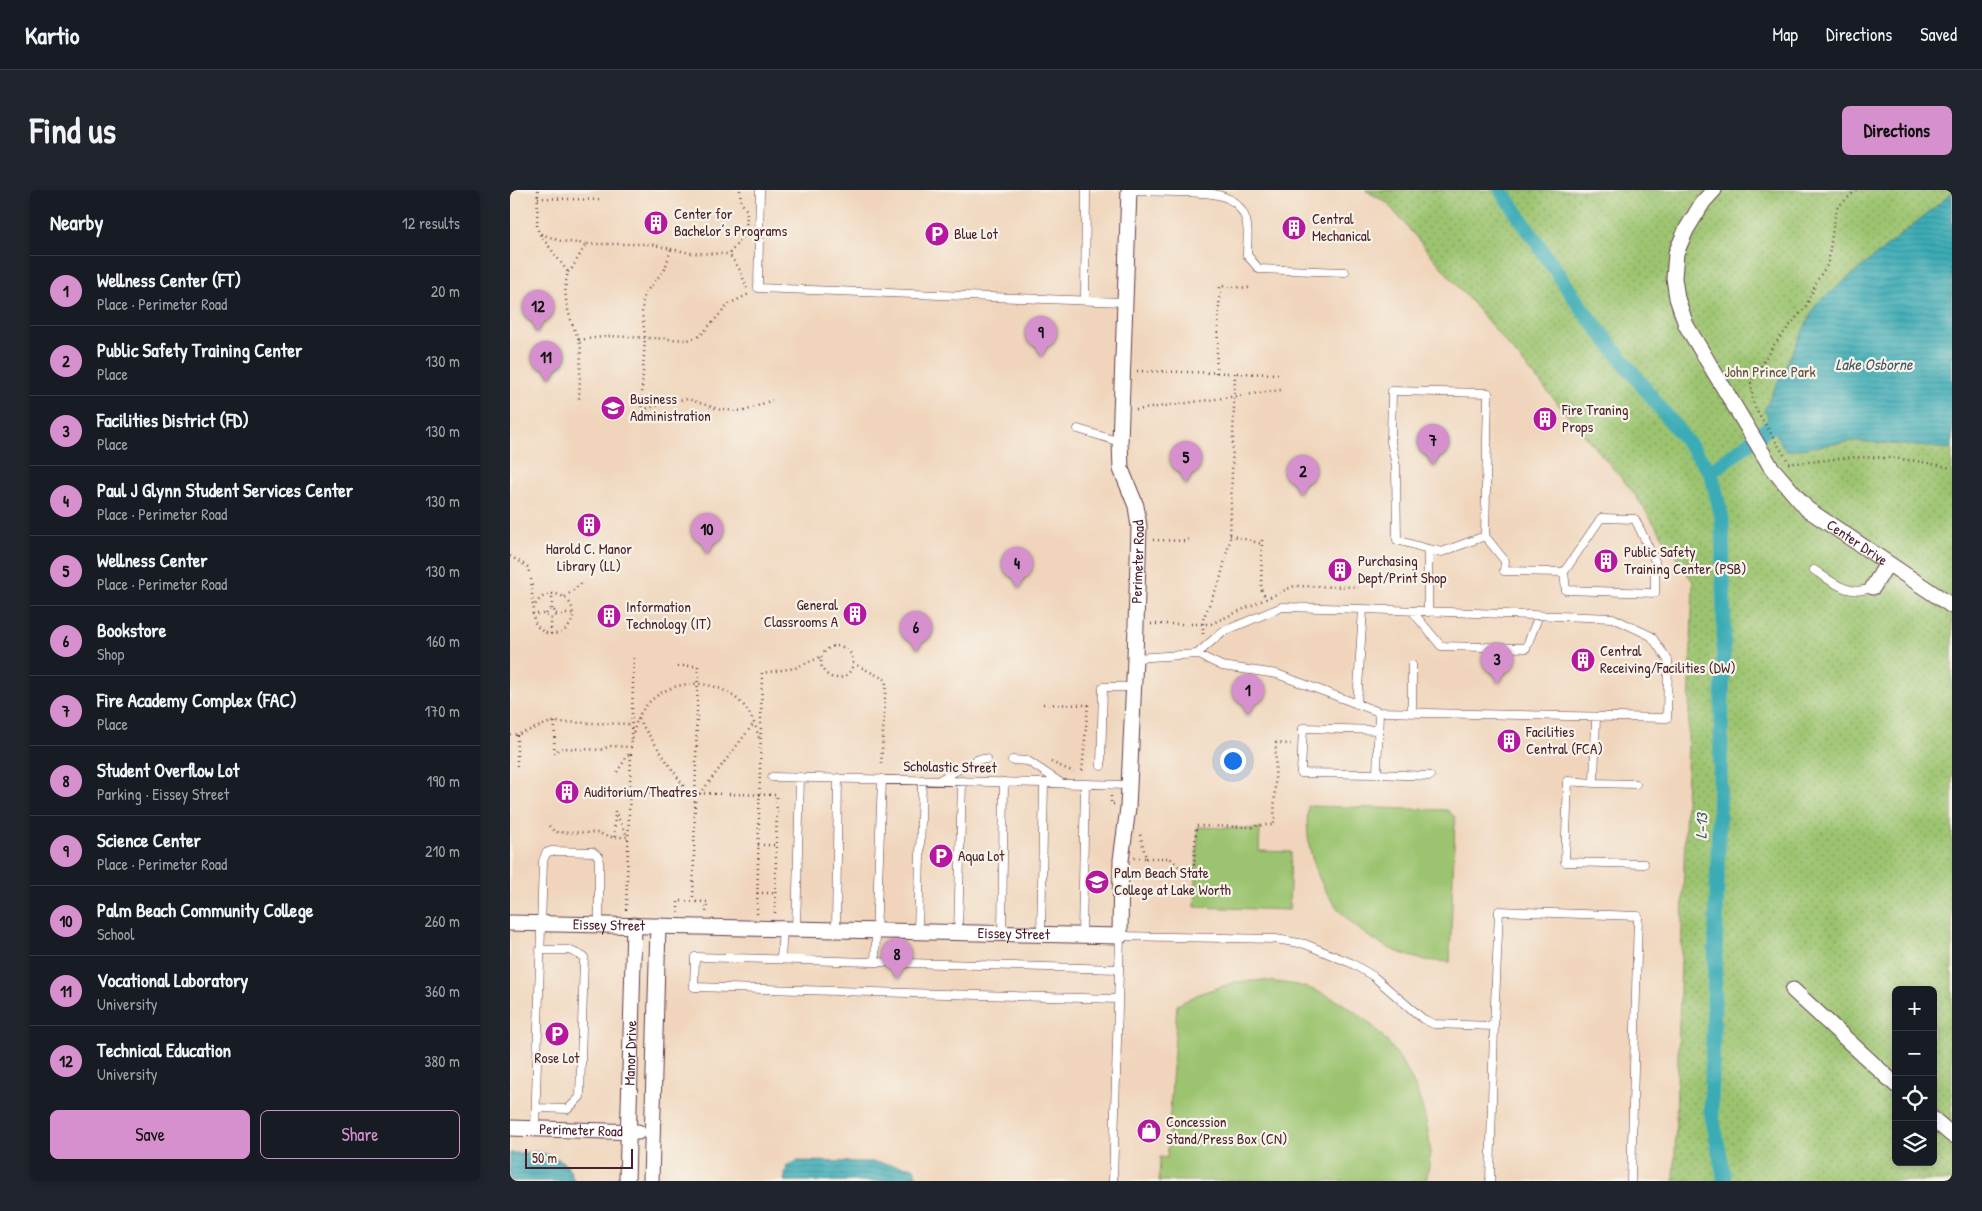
<!DOCTYPE html>
<html lang="en">
<head>
<meta charset="utf-8">
<style>
  :root { --surface:#171b24; --page:#20242c; --text:#f1f3f6; --muted:#9ea1a6; --line:#363941; --accent:#d690ce }
  body { margin:0; font-family:"Patrick Hand",sans-serif; background:var(--page); color:var(--text) }
  .controls { position:absolute; right:15px; bottom:15px; display:grid; overflow:hidden; border-radius:8px; box-shadow:0 2px 8px #0003 }
  .controls button { width:45px; height:45px; display:grid; place-items:center; padding:0; border:0; border-bottom:1px solid var(--line); background:var(--surface); color:var(--text); font:25px sans-serif }
  .scale { position:absolute; left:15px; bottom:12px; width:108px; box-sizing:border-box; padding-left:5px; border:2px solid #4a1f2b; border-top:0; font-size:14px; line-height:18px; white-space:nowrap; color:#4a1f2b; -webkit-text-stroke:4px #f7f3e8; paint-order:stroke }
  .you { position:absolute; left:722px; top:570px; width:18px; height:18px; margin:-12px; border:4px solid #fff; border-radius:50%; background:#1a73e8; box-shadow:0 0 0 8px #1a73e833 }
  .badge { display:grid; place-items:center; width:32px; height:32px; border-radius:50%; background:var(--accent); color:#111; font-size:16px; font-weight:700 }
  .pin { position:absolute; translate:-50% -41px; filter:drop-shadow(0 1px 2px #0008) }
  .pin::after { content:''; position:absolute; top:26px; width:18px; height:15px; background:inherit; clip-path:polygon(0 0,100% 0,50% 100%) }
  .list { margin:0; padding:0; list-style:none }
  h2 { display:flex; justify-content:space-between; align-items:center; height:65px; margin:0; padding:0 20px; font-size:21px }
  h2 small { font-size:16px; font-weight:400; color:var(--muted) }
  .list li { display:grid; grid-template-columns:32px 1fr auto; gap:15px; align-items:center; box-sizing:border-box; height:70px; padding:0 20px; border-top:1px solid var(--line) }
  .list b { display:block; font-size:19px; white-space:nowrap }
  .list p { margin:0; font-size:16px; white-space:nowrap; color:var(--muted) }
  .list em { font-size:16px; font-style:normal; color:var(--muted) }
  .actions { display:flex; gap:10px; padding:15px 20px }
  .actions a { flex:1; padding:11px 0; border:1px solid var(--accent); border-radius:8px; text-align:center; font-size:18px; color:var(--accent) }
  .actions .main { background:var(--accent); color:#111 }
  .icon { flex:none; width:28px; height:28px; fill:none; stroke:currentColor; stroke-width:2; stroke-linecap:round; stroke-linejoin:round }
  .map { position:relative; flex:none; width:1442px; height:991px; overflow:hidden; border-radius:8px }
  header { display:flex; align-items:center; gap:30px; box-sizing:border-box; height:70px; padding:0 25px; background:var(--surface); border-bottom:1px solid var(--line) }
  header strong { font-size:24px }
  nav { display:flex; gap:28px; margin-inline-start:auto; font-size:18px }
  .intro { display:flex; align-items:center; justify-content:space-between; box-sizing:border-box; height:120px; padding:0 30px }
  h1 { margin:0; font-size:35px }
  .button { padding:12px 22px; border-radius:8px; background:var(--accent); color:#111; font-size:18px; font-weight:700 }
  main { display:flex; gap:30px; padding:0 30px }
  aside { flex:1; background:var(--surface); border-radius:8px; box-shadow:0 2px 8px #0003 }
  .map>svg:first-child { display:block }
</style>
</head>
<body>
<header>
<strong>Kartio</strong>
<nav><a>Map</a><a>Directions</a><a>Saved</a></nav>
</header>
<div class="intro"><h1>Find us</h1><a class="button">Directions</a></div>
<main>
<aside>
<h2>Nearby<small>12 results</small></h2>
<ul class="list">
<li><span class="badge">1</span><div><b>Wellness Center (FT)</b><p>Place · Perimeter Road</p></div><em>20 m</em></li>
<li><span class="badge">2</span><div><b>Public Safety Training Center</b><p>Place</p></div><em>130 m</em></li>
<li><span class="badge">3</span><div><b>Facilities District (FD)</b><p>Place</p></div><em>130 m</em></li>
<li><span class="badge">4</span><div><b>Paul J Glynn Student Services Center</b><p>Place · Perimeter Road</p></div><em>130 m</em></li>
<li><span class="badge">5</span><div><b>Wellness Center</b><p>Place · Perimeter Road</p></div><em>130 m</em></li>
<li><span class="badge">6</span><div><b>Bookstore</b><p>Shop</p></div><em>160 m</em></li>
<li><span class="badge">7</span><div><b>Fire Academy Complex (FAC)</b><p>Place</p></div><em>170 m</em></li>
<li><span class="badge">8</span><div><b>Student Overflow Lot</b><p>Parking · Eissey Street</p></div><em>190 m</em></li>
<li><span class="badge">9</span><div><b>Science Center</b><p>Place · Perimeter Road</p></div><em>210 m</em></li>
<li><span class="badge">10</span><div><b>Palm Beach Community College</b><p>School</p></div><em>260 m</em></li>
<li><span class="badge">11</span><div><b>Vocational Laboratory</b><p>University</p></div><em>360 m</em></li>
<li><span class="badge">12</span><div><b>Technical Education</b><p>University</p></div><em>380 m</em></li>
</ul>
<div class="actions"><a class="main">Save</a><a>Share</a></div>
</aside>
<div class="map">
<svg width="1442" height="991" viewBox="0 0 1442 991">
  <defs>
    <pattern id="park-dots" width="8" height="8" patternUnits="userSpaceOnUse" patternTransform="scale(1.25)"><rect width="8" height="8" fill="#9cc470"/><path d="M2 2h.1M6 6h.1" fill="none" stroke="#819f5c" stroke-width="1.8" stroke-linecap="round"/></pattern>
    <pattern id="water-rules" width="6" height="5" patternUnits="userSpaceOnUse" patternTransform="scale(1.25)"><rect width="6" height="5" fill="#3bacb6"/><path d="M0 2.5h6" fill="none" stroke="#348b94"/></pattern>
  </defs>
  <rect width="100%" height="100%" fill="#f7f3e8"/>
  <filter id="ink" filterUnits="userSpaceOnUse"><feTurbulence type="fractalNoise" baseFrequency=".02" numOctaves="2"/><feDisplacementMap in="SourceGraphic" scale="10" xChannelSelector="R" yChannelSelector="G"/><feConvolveMatrix kernelMatrix="1 2 1 2 8 2 1 2 1" color-interpolation-filters="sRGB"/></filter>
  <filter id="wash" filterUnits="userSpaceOnUse"><feTurbulence type="fractalNoise" baseFrequency=".0096" numOctaves="4" result="noise"/><feDisplacementMap in="SourceGraphic" scale="20" xChannelSelector="R" yChannelSelector="G"/><feGaussianBlur stdDeviation="1.12" result="paint"/><feColorMatrix in="noise" values="0 0 0 0 0 0 0 0 0 0 0 0 0 0 0 0 0 1.4 0 .05"/><feComposite in="paint" operator="in"/></filter>
  <g filter="url(#wash)">
    <rect width="100%" height="100%" fill="#f3e6cf"/>
    <path fill="#f0d5bc" d="M0,0H855L877,13L1123,302L1183,392L1164,991H0Z"/>
    <path fill="url(#park-dots)" stroke="#73724e" fill-rule="evenodd" d="M855,0H1442V991H1164L1183,392L1123,302L877,13ZM1386,800H1423V972H1386Z"/>
    <path fill="#9cc470" stroke="#73724e" d="M798,616L937,620L945,627L940,772C930,771 919,771 910,769C838,751 791,691 798,616Z
      M688,637L750,639L749,661L781,662L779,720L685,717Z
      M754,790C767,793 782,793 795,797C868,820 913,883 920,957C921,968 918,980 916,991H649L650,967L657,968L667,815L691,803L726,792Z"/>
    <path fill="url(#water-rules)" stroke="#426670" d="M1442,3V259L1344,251L1275,261L1254,220L1306,114Z
      M29,962C48,968 58,970 64,991H0V963Z
      M288,971L362,972L400,977L404,978L408,991H274L277,975Z"/>
    <g fill="none" stroke-linecap="round" stroke-linejoin="round">
      <path stroke="#3bacb6" stroke-width="15" d="M991,0L1072,119L1201,282L1212,328L1214,439L1201,921L1215,991
        M1201,282L1262,235"/>
    </g>
  </g>
  <g filter="url(#ink)">
    <g fill="none" stroke-linecap="round" stroke-linejoin="round">
      <defs>
        <path id="service" d="M250,0L248,98L614,112
          M619,1C641,2 694,0 712,6C721,9 729,15 733,23C740,35 737,51 737,65L749,79L835,82
          M575,110L576,0
          M568,239L610,252
          M975,346L995,371L994,381L1054,382L1091,328L1125,329L1145,371V403L1056,400L1054,382
          M1304,380C1323,392 1340,408 1363,397
          M853,419L1103,428L1141,446L1158,470L1157,528L869,522
          M902,421L931,456L1016,458L1029,425
          M918,422V359L887,350L886,276L881,252L882,201L978,203L975,346L932,362L918,359
          M687,464L712,442L772,417L853,419L847,514
          M625,468L687,464L712,476L767,484L869,522L867,584L920,586
          M902,523V475
          M1086,527L1084,593L1126,594
          M502,570L518,571L551,593
          M591,576L593,497H623
          M867,584L791,583L793,538L869,540
          M262,587L618,595
          M431,589L469,569H477
          M1084,593L1058,591L1055,672L1134,674
          M286,739L290,587
          M326,740L328,588
          M408,742L412,590
          M448,743L452,591
          M492,744L494,592
          M531,744L534,593
          M572,745L575,594
          M271,769L273,738
          M365,772L372,589
          M608,809L184,797L185,767L609,779
          M26,918L58,919L70,907L74,767L59,760H30
          M25,938L33,671L36,663L41,661L83,662L89,667V734
          M603,991L610,746L766,749L795,754L841,773L863,786L913,829L924,834L984,836
          M980,991L984,836L989,721L1128,726L1121,991"/>
        <g id="minor">
          <path id="s1" d="M1204,0L1193,12L1176,40L1166,63L1164,88L1167,108L1176,135L1261,277L1297,319L1442,416"/>
          <path d="M1363,397L1377,374"/>
          <path id="s2" d="M0,733L610,746L611,670L618,618L625,468L629,337L626,316L611,279L610,252L619,0"/>
          <path d="M1283,800L1386,895"/>
          <path d="M1423,929L1442,945"/>
          <path id="s3" d="M0,938L128,942"/>
          <path id="s4" d="M117,991L124,735"/>
          <path d="M141,991L148,736"/>
        </g>
      </defs>
      <use href="#service" stroke="#633d44" stroke-width="9"/>
      <use href="#minor" stroke="#633d44" stroke-width="17"/>
      <path stroke="#633d44" stroke-width="2.5" stroke-dasharray="1 4" stroke-linecap="butt" d="M28,0L27,37L29,43L58,82C53,100 56,116 62,133C65,143 70,150 71,160L69,210
        M230,0L231,12L237,21L236,43L219,64L230,80L237,98
        M1346,0L1327,18L1323,37L1318,74L1308,89L1296,116L1263,156L1241,193L1244,216L1279,273C1297,273 1315,270 1333,268C1370,265 1407,270 1442,278
        M28,8L90,10
        M31,44L51,51L76,54
        M161,59L180,63L219,64
        M58,82L61,80L76,54H140L161,59L155,79L136,102L133,108L132,123L135,146L131,220L168,210L178,209L211,220L235,221L262,210
        M69,150L100,146L178,150L190,146L219,114L239,104
        M627,181L770,184
        M706,183L710,96L740,98
        M626,220L771,200
        M720,345L752,354
        M643,350L676,351L680,348
        M752,350L751,399L756,409
        M0,366L18,377L19,382
        M21,389L23,417
        M23 424a20 20 0 1 1 40 0a20 20 0 1 1-40 0Z
        M55,407L74,391
        M42,419V403
        M36.5 424a4.5 4.5 0 1 1 9 0a4.5 4.5 0 1 1-9 0Z
        M22,424H37
        M46,424H63
        M641,434H701L784,396L848,397
        M41,444V429
        M693,444V429L710,390L720,350L725,183
        M311 472a16 16 0 1 1 32 0a16 16 0 1 1-32 0Z
        M343,473L376,490L371,577
        M168,476H188L183,711
        M533,514L578,515L572,582
        M128,529L179,604
        M45,532L44,563L50,558L90,560L100,556L121,557C123,543 126,527 135,517C160,486 209,486 235,517C242,526 246,537 249,548
        M0,544L7,545L41,532L121,534
        M121,549L124,468
        M541,572L564,582
        M7,576V545
        M107,582L120,562
        M119,602L267,605L265,724
        M190,604L244,533
        M601,606V614H605
        M39,636L45,642L89,643L98,647H118
        M104,647L105,621L117,646
        M248,655H266
        M624,668H636L630,644
        M636,668H660L670,678H684L686,636L746,637L747,635H764L766,553L781,554
        M247,703H265
        M116,720L121,562
        M168,723V711L197,712L196,724
        M247,724L252,483L285,478L311,467"/>
      <use href="#service" stroke="#fff" stroke-width="8"/>
      <use href="#minor" stroke="#fff" stroke-width="15"/>
    </g>
  </g>
  <defs>
    <symbol id="building-disc" viewBox="-11 -11 22 22"><circle r="9.5" fill="#b5179e" stroke="#f7f3e8"/><path d="M-4-6H4V6H1V3H-1V6H-4ZM-2.5-4.3h1.7v1.8h-1.7ZM.8-4.3h1.7v1.8H.8ZM-2.5-1h1.7V.8h-1.7ZM.8-1h1.7V.8H.8Z" fill="#fff"/></symbol>
    <symbol id="parking-disc" viewBox="-11 -11 22 22"><circle r="9.5" fill="#b5179e" stroke="#f7f3e8"/><path d="M-3.5-5.5H1a3.5 3.5 0 0 1 0 7H-1V5.5H-3.5ZM-1-3.4V-.6H.8a1.4 1.4 0 0 0 0-2.8Z" fill="#fff"/></symbol>
    <symbol id="school-disc" viewBox="-11 -11 22 22"><circle r="9.5" fill="#b5179e" stroke="#f7f3e8"/><path d="M0-5L7-2L0 1L-7-2ZM-4 1L0 2.5L4 1V4Q0 6-4 4Z" fill="#fff"/></symbol>
    <symbol id="university-disc" viewBox="-11 -11 22 22"><circle r="9.5" fill="#b5179e" stroke="#f7f3e8"/><path d="M0-5L7-2L0 1L-7-2ZM-4 1L0 2.5L4 1V4Q0 6-4 4Z" fill="#fff"/></symbol>
    <symbol id="shop-disc" viewBox="-11 -11 22 22"><circle r="9.5" fill="#b5179e" stroke="#f7f3e8"/><path d="M-5-2.5h2.3a2.7 3.5 0 0 1 5.4 0H5L5.5 6h-11ZM-1.5-2.5h3a1.5 2.3 0 0 0-3 0Z" fill="#fff"/></symbol>
  </defs>
  <g fill-rule="evenodd">
    <use href="#building-disc" x="132" y="19" width="28" height="28"/>
    <use href="#building-disc" x="770" y="24" width="28" height="28"/>
    <use href="#parking-disc" x="413" y="30" width="28" height="28"/>
    <use href="#school-disc" x="89" y="204" width="28" height="28"/>
    <use href="#building-disc" x="1021" y="215" width="28" height="28"/>
    <use href="#building-disc" x="65" y="321" width="28" height="28"/>
    <use href="#building-disc" x="1082" y="357" width="28" height="28"/>
    <use href="#building-disc" x="816" y="366" width="28" height="28"/>
    <use href="#building-disc" x="331" y="410" width="28" height="28"/>
    <use href="#building-disc" x="85" y="412" width="28" height="28"/>
    <use href="#building-disc" x="1059" y="456" width="28" height="28"/>
    <use href="#building-disc" x="985" y="537" width="28" height="28"/>
    <use href="#building-disc" x="43" y="588" width="28" height="28"/>
    <use href="#parking-disc" x="417" y="652" width="28" height="28"/>
    <use href="#university-disc" x="573" y="678" width="28" height="28"/>
    <use href="#parking-disc" x="33" y="830" width="28" height="28"/>
    <use href="#shop-disc" x="625" y="927" width="28" height="28"/>
  </g>
  <g text-anchor="middle" stroke-width="4.5" stroke-linejoin="round" paint-order="stroke">
    <g font-size="15" fill="#4a1f2b" stroke="#f7f3e8" text-anchor="start">
      <text x="164" y="29">Center for<tspan x="164" dy="17">Bachelor’s Programs</tspan></text>
      <text x="802" y="34">Central<tspan x="802" dy="17">Mechanical</tspan></text>
      <text x="444" y="49">Blue Lot</text>
      <text x="120" y="214">Business<tspan x="120" dy="17">Administration</tspan></text>
      <text x="1052" y="225">Fire Traning<tspan x="1052" dy="17">Props</tspan></text>
      <text x="79" y="364" text-anchor="middle">Harold C. Manor<tspan x="79" dy="17">Library (LL)</tspan></text>
      <text x="1114" y="367">Public Safety<tspan x="1114" dy="17">Training Center (PSB)</tspan></text>
      <text x="848" y="376">Purchasing<tspan x="848" dy="17">Dept/Print Shop</tspan></text>
      <text x="328" y="420" text-anchor="end">General<tspan x="328" dy="17">Classrooms A</tspan></text>
      <text x="116" y="422">Information<tspan x="116" dy="17">Technology (IT)</tspan></text>
      <text x="1090" y="466">Central<tspan x="1090" dy="17">Receiving/Facilities (DW)</tspan></text>
      <text x="1016" y="547">Facilities<tspan x="1016" dy="17">Central (FCA)</tspan></text>
      <text x="74" y="607">Auditorium/Theatres</text>
      <text x="448" y="671">Aqua Lot</text>
      <text x="604" y="688">Palm Beach State<tspan x="604" dy="17">College at Lake Worth</tspan></text>
      <text x="47" y="873" text-anchor="middle">Rose Lot</text>
      <text x="656" y="937">Concession<tspan x="656" dy="17">Stand/Press Box (CN)</tspan></text>
    </g>
    <g font-size="15" fill="#635140" stroke="#f7f3e8">
      <text x="1260" y="187">John Prince Park</text>
    </g>
    <g font-size="15" fill="#4a1f2b" stroke="#f7f3e8">
      <text dy="5" stroke="none"><textPath href="#s1" startOffset="429">Center Drive</textPath></text>
      <text dy="5" stroke="none"><textPath href="#s2" startOffset="985">Perimeter Road</textPath></text>
      <text transform="translate(440 577) rotate(1)" y="5">Scholastic Street</text>
      <text dy="5" stroke="none"><textPath href="#s2" startOffset="99">Eissey Street</textPath></text>
      <text dy="5" stroke="none"><textPath href="#s2" startOffset="504">Eissey Street</textPath></text>
      <text dy="5" stroke="none"><textPath href="#s4" startOffset="128">Manor Drive</textPath></text>
      <text dy="5" stroke="none"><textPath href="#s3" startOffset="71">Perimeter Road</textPath></text>
    </g>
    <g font-size="16" font-style="italic" fill="#445763" stroke="#f7f3e8">
      <text x="1364" y="180">Lake Osborne</text>
      <text transform="translate(1191 636) rotate(-88)" y="6">L-13</text>
    </g>
  </g>
</svg>
<div class="controls">
<button>+</button>
<button>−</button>
<button><svg class="icon" aria-label="locate" viewBox="0 0 24 24"><circle cx="12" cy="12" r="6"/><path d="M12 2v4M12 18v4M2 12h4M18 12h4"/></svg></button>
<button><svg class="icon" aria-label="layers" viewBox="0 0 24 24"><path d="M12 4l9 5-9 5-9-5zM3 14l9 5 9-5"/></svg></button>
</div>
<div class="scale">50 m</div>
<div class="you"></div>
<div class="pin badge" style="left:738px;top:525px">1</div>
<div class="pin badge" style="left:793px;top:306px">2</div>
<div class="pin badge" style="left:987px;top:494px">3</div>
<div class="pin badge" style="left:507px;top:398px">4</div>
<div class="pin badge" style="left:676px;top:292px">5</div>
<div class="pin badge" style="left:406px;top:462px">6</div>
<div class="pin badge" style="left:923px;top:275px">7</div>
<div class="pin badge" style="left:387px;top:789px">8</div>
<div class="pin badge" style="left:531px;top:167px">9</div>
<div class="pin badge" style="left:197px;top:364px">10</div>
<div class="pin badge" style="left:36px;top:192px">11</div>
<div class="pin badge" style="left:28px;top:141px">12</div>
</div>
</main>
</body>
</html>
